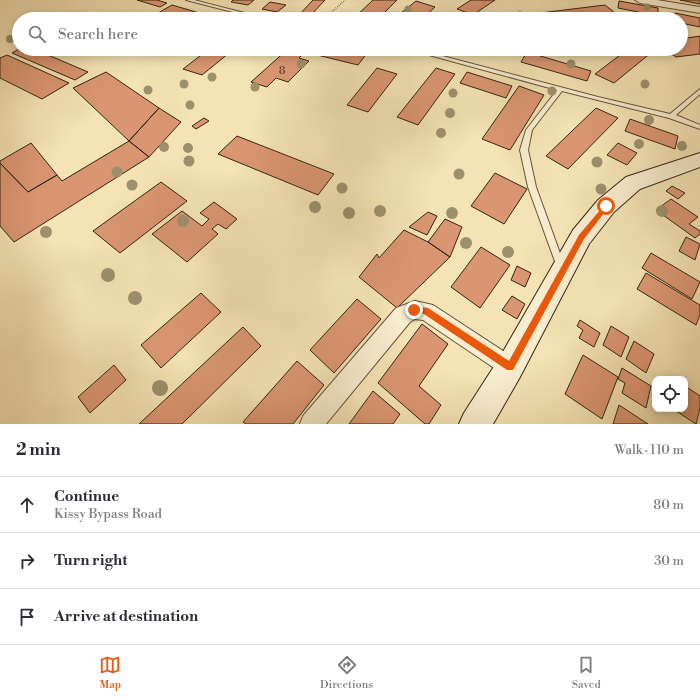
<!DOCTYPE html>
<html lang="en">
<head>
<meta charset="utf-8">
<style>
  :root { --surface:#fff; --page:#f7f7f7; --text:#2b2b33; --muted:#7c7c81; --line:#e1e1e2; --accent:#ea580c }
  body { margin:0; font-family:"Libre Bodoni",serif; background:var(--page); color:var(--text) }
  .controls { position:absolute; right:12px; bottom:12px; display:grid; overflow:hidden; border-radius:8px; box-shadow:0 2px 10px #0003 }
  .controls button { width:36px; height:36px; display:grid; place-items:center; padding:0; border:0; border-bottom:1px solid var(--line); background:var(--surface); color:var(--text); font:20px sans-serif }
  .stop { position:absolute; width:12px; height:12px; margin:-9px; border:3px solid #ea580c; border-radius:50%; background:#fff }
  .stop.end { background:#ea580c; border-color:#fff; box-shadow:0 1px 4px #0008 }
  .list { margin:0; padding:0; list-style:none }
  h2 { display:flex; justify-content:space-between; align-items:center; height:52px; margin:0; padding:0 16px; font-size:17px }
  h2 small { font-size:13px; font-weight:400; color:var(--muted) }
  .list li { display:grid; grid-template-columns:26px 1fr auto; gap:12px; align-items:center; box-sizing:border-box; height:56px; padding:0 16px; border-top:1px solid var(--line) }
  .list b { display:block; font-size:15px; white-space:nowrap }
  .list p { margin:0; font-size:13px; white-space:nowrap; color:var(--muted) }
  .list em { font-size:13px; font-style:normal; color:var(--muted) }
  .icon { flex:none; width:22px; height:22px; fill:none; stroke:currentColor; stroke-width:2; stroke-linecap:round; stroke-linejoin:round }
  .map { position:relative; flex:none; width:700px; height:424px; overflow:hidden }
  .search { position:absolute; background:var(--surface); box-shadow:0 2px 10px #0003; left:12px; right:12px; top:12px; height:44px; display:flex; align-items:center; gap:10px; box-sizing:border-box; padding:0 14px; border-radius:22px; color:var(--muted); font-size:15px }
  .sheet { height:220px; background:var(--surface) }
  nav { display:flex; justify-content:space-around; align-items:center; box-sizing:border-box; height:56px; border-top:1px solid var(--line); background:var(--surface); font-size:11px; color:var(--muted) }
  nav a { display:grid; justify-items:center; gap:2px }
  nav .on { color:var(--accent) }
  .map>svg:first-child { display:block }
</style>
</head>
<body>
<div class="map">
<svg width="700" height="424" viewBox="0 0 700 424">
  <rect width="100%" height="100%" fill="#f4e3b4"/>
  <filter id="stains"><feTurbulence type="fractalNoise" baseFrequency=".005" numOctaves="4"/><feColorMatrix values="0 0 0 0 .2 0 0 0 0 .09 0 0 0 0 .02 0 0 0 .5 -.17"/></filter>
  <radialGradient id="worn" r=".72"><stop offset=".6" stop-color="#630" stop-opacity="0"/><stop offset="1" stop-color="#630" stop-opacity=".3"/></radialGradient>
  <path fill="#da9672" stroke="#352414" d="M137,0H157L167,3L160,7Z
    M233,0H254L248,5L231,2Z
    M313,0H325L310,16L300,14Z
    M373,0H397L378,19H353Z
    M471,0H495L473,15L457,9Z
    M680,0H700V4Z
    M416,1L435,7L422,19L401,13Z
    M619,1L658,8V16L618,8Z
    M270,2L286,5L277,12L262,9Z
    M172,5L220,19H176L158,13Z
    M605,5L619,16L594,19H547L540,13Z
    M675,13L700,18V27L681,23V19H676Z
    M452,14L468,19H445Z
    M700,36V54L676,57L664,49H681V39Z
    M19,49H34L88,72L75,80L12,53Z
    M209,49H234L202,75L183,69Z
    M288,49L304,53L299,58L309,61L288,82L276,78L267,87L251,82Z
    M308,49H352L367,53L358,65L305,52Z
    M628,49H645L652,52L614,83L595,74Z
    M527,52L591,71L587,81L521,62Z
    M7,55L69,83L42,99L0,78V58Z
    M377,68L397,74L368,112L347,105Z
    M436,68L455,74L418,125L397,117Z
    M106,72L159,108L129,141L73,88Z
    M467,72L512,86L506,98L460,83Z
    M519,86L544,95L510,150L482,139Z
    M159,108L181,122L149,157L129,141Z
    M596,108L618,118L568,169L546,156Z
    M204,118L209,121L196,129L192,126Z
    M630,119L678,136L675,149L625,131Z
    M237,136L334,174L318,195L218,154Z
    M129,141L149,157L14,242L0,226V163L28,192L57,175L62,181Z
    M31,143L57,175L28,192L0,163V161Z
    M618,143L637,153L627,165L607,155Z
    M495,173L527,189L504,224L471,206Z
    M161,182L187,201L120,253L93,231Z
    M672,186L685,193L678,199L666,191Z
    M671,199L698,217L689,224L700,231V234L695,238L656,210Z
    M214,202L237,219L226,229L218,224L212,229L218,234L187,262L152,234L182,211L202,226L209,219L200,213Z
    M428,212L437,216L427,235L409,227Z
    M445,219L462,227L450,257L428,242Z
    M404,230L428,242L450,257L397,308L359,277L377,254L379,258Z
    M686,237L700,244L695,260L679,251Z
    M481,247L510,265L480,308L451,287Z
    M651,253L700,282L692,299L642,268Z
    M517,266L531,273L525,287L511,280Z
    M646,273L700,305V315L696,325L637,289Z
    M201,293L221,312L161,368L141,345Z
    M512,296L525,304L517,319L502,310Z
    M357,299L381,319L334,373L310,350Z
    M580,320L600,333L594,347L579,338L583,330L577,326Z
    M422,324L448,344L419,386L441,405L429,424H425L378,383Z
    M611,326L629,337L621,357L603,345Z
    M243,327L261,346L182,424H139Z
    M634,341L654,354L646,373L626,359Z
    M583,355L618,377L602,419L565,394Z
    M297,361L324,385L293,424H246L243,422Z
    M114,365L126,380L90,413L78,397Z
    M622,368L651,386L646,408L622,393L625,383L618,379Z
    M685,386L700,396V408L696,424L673,409H685Z
    M373,391L400,414L393,424H349Z
    M619,405L648,424H613Z"/>
  <g fill="none" stroke-linecap="round" stroke-linejoin="round">
    <defs>
      <path id="lane" d="M186,0H194L268,19H260Z
        M407,49H416L598,97L670,114L700,89V94L676,115L700,125V129L669,118L562,91L532,130L528,150L536,187L565,267L564,270L561,271L558,270L557,267L528,187L520,150L526,130L557,90Z"/>
      <path id="street" d="M635,0H657L700,7V13L640,3Z
        M415,301L433,305L517,360L520,367L517,374L510,377L503,374L423,320L415,319L410,322L326,424H300L303,416L396,308Z"/>
      <path id="secondary" d="M700,153V167L640,189L614,212L589,244L520,377L493,424H459L464,413L500,357L573,230L598,200L626,177Z"/>
    </defs>
    <use href="#lane" stroke="#65543c" stroke-width="2"/>
    <use href="#street" stroke="#65543c" stroke-width="2"/>
    <use href="#secondary" stroke="#352414" stroke-width="2"/>
    <path stroke="#352414" stroke-width="1.5" stroke-dasharray="0.5 1.5" stroke-linecap="butt" d="M324,19L345,0
      M511,19L521,10
      M471,55L477,49"/>
    <use href="#lane" fill="#f8edce" fill-rule="evenodd"/>
    <use href="#street" fill="#f8edce" fill-rule="evenodd"/>
    <use href="#secondary" fill="#f8edce" fill-rule="evenodd"/>
  </g>
  <g fill="#9d906d">
    <circle cx="647" cy="7" r="3.5"/>
    <circle cx="408" cy="9" r="3.5"/>
    <circle cx="10" cy="39" r="4"/>
    <circle cx="301" cy="64" r="4.5"/>
    <circle cx="571" cy="64" r="4.5"/>
    <circle cx="212" cy="77" r="4.5"/>
    <circle cx="184" cy="84" r="4.5"/>
    <circle cx="645" cy="84" r="4.5"/>
    <circle cx="255" cy="87" r="4.5"/>
    <circle cx="148" cy="90" r="4.5"/>
    <circle cx="552" cy="91" r="4.5"/>
    <circle cx="453" cy="93" r="4.5"/>
    <circle cx="190" cy="105" r="4.5"/>
    <circle cx="450" cy="113" r="5"/>
    <circle cx="649" cy="120" r="5"/>
    <circle cx="441" cy="133" r="5"/>
    <circle cx="639" cy="144" r="5"/>
    <circle cx="682" cy="146" r="5"/>
    <circle cx="164" cy="147" r="5"/>
    <circle cx="188" cy="148" r="5"/>
    <circle cx="189" cy="161" r="5.5"/>
    <circle cx="597" cy="162" r="5.5"/>
    <circle cx="117" cy="172" r="5.5"/>
    <circle cx="459" cy="174" r="5.5"/>
    <circle cx="132" cy="185" r="5.5"/>
    <circle cx="342" cy="188" r="5.5"/>
    <circle cx="601" cy="189" r="5.5"/>
    <circle cx="315" cy="207" r="6"/>
    <circle cx="380" cy="211" r="6"/>
    <circle cx="662" cy="211" r="6"/>
    <circle cx="349" cy="213" r="6"/>
    <circle cx="452" cy="213" r="6"/>
    <circle cx="183" cy="221" r="6"/>
    <circle cx="46" cy="232" r="6"/>
    <circle cx="466" cy="243" r="6"/>
    <circle cx="508" cy="252" r="6"/>
    <circle cx="108" cy="275" r="7"/>
    <circle cx="135" cy="298" r="7"/>
    <circle cx="160" cy="388" r="8"/>
  </g>
  <path fill="#ea580c" d="M606,203L608,204V208L584,239L513,370H507L424,314L412,312L411,310L414,306L428,308L509,361L579,235Z"/>
  <g text-anchor="middle" stroke-width="3" stroke-linejoin="round" paint-order="stroke">
    <g font-size="11" fill="#5e402c">
      <text x="282" y="74">8</text>
    </g>
  </g>
  <rect width="100%" height="100%" filter="url(#stains)"/>
  <rect width="100%" height="100%" fill="url(#worn)"/>
</svg>
<div class="controls">
<button><svg class="icon" aria-label="locate" viewBox="0 0 24 24"><circle cx="12" cy="12" r="6"/><path d="M12 2v4M12 18v4M2 12h4M18 12h4"/></svg></button>
</div>
<div class="stop" style="left:606px;top:206px"></div>
<div class="stop end" style="left:414px;top:310px"></div>
<div class="search"><svg class="icon" aria-label="search" viewBox="0 0 24 24"><circle cx="10" cy="10" r="6"/><path d="M15 15l6 6"/></svg>Search here</div>
</div>
<section class="sheet">
<h2>2 min<small>Walk · 110 m</small></h2>
<ul class="list">
<li><svg class="icon" aria-label="ahead" viewBox="0 0 24 24"><path d="M12 20V5M6 11l6-6 6 6"/></svg><div><b>Continue</b><p>Kissy Bypass Road</p></div><em>80 m</em></li>
<li><svg class="icon" aria-label="right" viewBox="0 0 24 24"><path d="M7 20v-9h11M14 6l5 5-5 5"/></svg><div><b>Turn right</b></div><em>30 m</em></li>
<li><svg class="icon" aria-label="arrive" viewBox="0 0 24 24"><path d="M6 21V4h12l-3 4 3 4H6"/></svg><div><b>Arrive at destination</b></div></li>
</ul>
</section>
<nav>
<a class="on"><svg class="icon" aria-label="map" viewBox="0 0 24 24"><path d="M3 6l6-2 6 2 6-2v14l-6 2-6-2-6 2zM9 4v14M15 6v14"/></svg>Map</a>
<a><svg class="icon" aria-label="directions" viewBox="0 0 24 24"><path d="M12 3l9 9-9 9-9-9zM9 14v-3h6M13 9l2 2-2 2"/></svg>Directions</a>
<a><svg class="icon" aria-label="saved" viewBox="0 0 24 24"><path d="M7 4h10v16l-5-4-5 4z"/></svg>Saved</a>
</nav>
</body>
</html>
